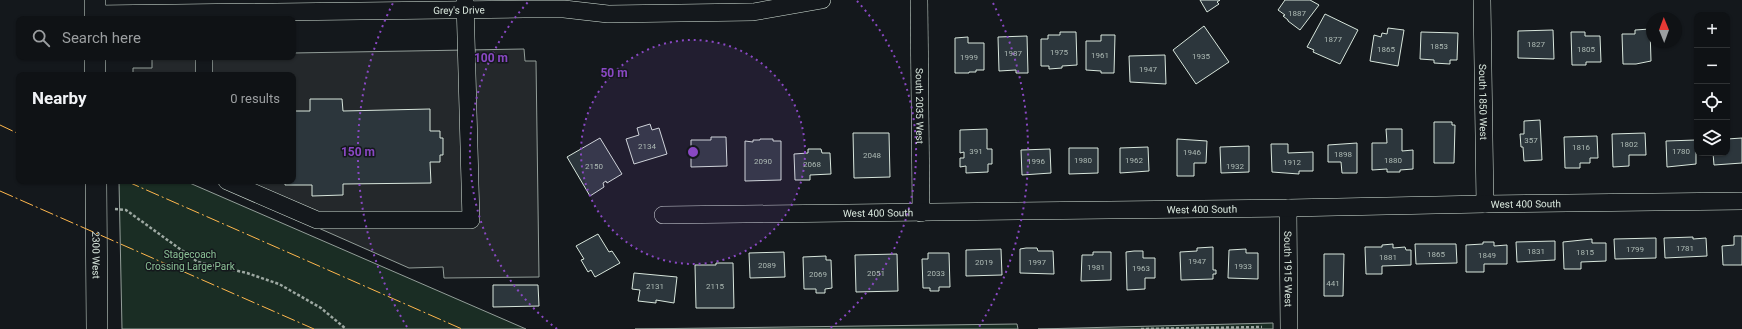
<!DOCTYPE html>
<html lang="en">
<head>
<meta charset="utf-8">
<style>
  :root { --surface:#0f1215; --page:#181b1e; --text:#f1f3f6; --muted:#9b9ea0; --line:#2f3234 }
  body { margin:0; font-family:Roboto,sans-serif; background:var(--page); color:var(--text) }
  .controls { position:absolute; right:12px; top:12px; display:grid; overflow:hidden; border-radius:8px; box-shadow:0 1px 3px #0004 }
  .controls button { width:36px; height:36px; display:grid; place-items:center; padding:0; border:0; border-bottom:1px solid var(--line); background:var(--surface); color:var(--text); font:20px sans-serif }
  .compass { position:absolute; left:1646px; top:12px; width:36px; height:36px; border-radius:50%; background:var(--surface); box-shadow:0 1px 3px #0004; rotate:359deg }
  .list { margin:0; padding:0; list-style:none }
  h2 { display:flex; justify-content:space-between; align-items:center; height:52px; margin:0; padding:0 16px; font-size:17px }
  h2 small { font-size:13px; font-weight:400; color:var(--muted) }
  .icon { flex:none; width:22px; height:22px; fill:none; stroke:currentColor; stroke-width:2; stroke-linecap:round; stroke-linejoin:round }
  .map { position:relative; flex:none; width:1742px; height:329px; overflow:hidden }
  .search { position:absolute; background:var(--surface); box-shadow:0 1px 3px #0004; left:16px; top:16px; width:280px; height:44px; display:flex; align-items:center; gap:10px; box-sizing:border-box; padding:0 14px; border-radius:8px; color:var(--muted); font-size:15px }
  .panel { position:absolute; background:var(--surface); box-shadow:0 1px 3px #0004; left:16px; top:72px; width:280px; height:112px; border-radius:8px }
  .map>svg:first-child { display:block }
</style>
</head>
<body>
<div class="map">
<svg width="1742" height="329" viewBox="0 0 1742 329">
  <rect width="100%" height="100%" fill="#14181c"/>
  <path fill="#1a2d24" stroke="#939e99" d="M119,181H185L526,329H122Z
    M1273,323V329H1038Z
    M1017,324L1018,329H635Z"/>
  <path fill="#24282b" stroke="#939e99" d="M524,49L525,61H536L539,277L444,278L443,267L409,268L212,181H293V75H133V68H152V57H293V53Z"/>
  <path fill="#2c363c" stroke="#d8e6dc" d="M1200,0H1220L1217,2L1219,4L1207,12Z
    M1285,0H1310L1319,5L1300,30L1288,21V20L1283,16L1285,15L1278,10Z
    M1325,14L1358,30L1340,64L1313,52L1314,50L1307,47Z
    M1204,26L1229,62L1196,84L1173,50Z
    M1388,28L1404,30L1398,66L1370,61L1374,35L1381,37L1382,33L1387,34Z
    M1650,29L1651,61L1636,64H1623L1622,34H1635V30Z
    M1553,30L1554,59L1518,58V31Z
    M1060,32H1076L1077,65L1062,66V68L1049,69V66H1041V39H1048V35H1060Z
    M1421,32L1458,33L1457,60H1450V64L1434,63V60L1420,59Z
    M1571,32H1585V36H1600L1601,62H1586V65H1572Z
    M1101,35H1115L1114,73H1101V71L1086,70V41H1101Z
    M1027,36L1028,73H1016V70L999,71L998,37Z
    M968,37V43H984V70H976V72H969V73H955V38Z
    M1165,55L1166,84L1130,82L1129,56Z
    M310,99H342L343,111L430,109V131H440V138H443V155H440V162H430L431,183L343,184V195L312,196V185H285V181H293V111H310Z
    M1540,120L1542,160L1524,161L1523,147H1521L1520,134H1524V121Z
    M1434,122H1452V125H1455L1454,163H1434Z
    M650,124L652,130L659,128L667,154L634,164L626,139L639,135L637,128Z
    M987,129V149H992V164H988V172L966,173V166L960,167V158H964V152L960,153V130Z
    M1386,129H1402V151L1413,150V169L1400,170V172H1387V169L1372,170V143H1387Z
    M853,133H889L890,177L854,178Z
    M1645,133L1646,155H1629V166L1613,167L1612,134Z
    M1597,136L1598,158H1590V163H1580V168H1565L1564,137Z
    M711,137H726L727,166L691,167V140H711Z
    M600,138L622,174L607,183L606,181L603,183L604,187L590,196L567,157Z
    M1742,138V163L1714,165L1713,153H1727V139Z
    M760,139H773V141H781V180L745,181V141L753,142V140H760Z
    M1177,139L1207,141L1206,163H1194V176H1177Z
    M1696,140V164L1667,167L1666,141Z
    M1357,143V173H1342L1341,162H1328V145Z
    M1271,144H1288V153L1313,152V171H1299V174L1272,172Z
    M1249,146V172L1221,173L1220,147Z
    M1148,147L1149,171L1120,173V148Z
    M1069,148H1098V173L1069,174Z
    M808,149H821L822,153H830L831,174L810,175V180H795L794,154L808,153Z
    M1050,149L1051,173L1022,175L1021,150Z
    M598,234L609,252L612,251L620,263L595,277L591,270L588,272L581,260L584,259L576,246Z
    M1734,236H1742V265H1723L1722,246L1734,245Z
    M1693,237V239L1706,238L1707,256L1665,258L1664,238Z
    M1656,238V258L1615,259L1614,239Z
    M1592,239V243H1606V261L1581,262V269H1564L1563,242Z
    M1555,241V260L1517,262L1516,242Z
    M1483,242H1494V246L1507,245V264H1484V272H1466V245L1483,244Z
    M1393,244V248L1405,247L1406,250H1411V265L1382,266V274H1366L1365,247H1382V245Z
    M1415,244H1456L1457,263L1416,264Z
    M1213,247V270H1216V274H1213V279L1181,280L1180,252L1197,251V248Z
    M1026,248H1037L1038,251H1053L1054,274L1020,273V249Z
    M1001,249L1002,275L966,276V250Z
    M1246,249V253H1258V279L1228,278L1229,250Z
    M1134,251H1143V258H1155V278H1145V289L1127,290L1126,252Z
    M784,252L785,277L750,278L749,253Z
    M1093,252H1111V280L1081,281L1082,255H1093Z
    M928,253H949L950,287H939V291H930V288H923L922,259H928Z
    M897,254L898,291L856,292L855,255Z
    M1324,254H1344L1343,296H1324Z
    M826,256V260H831L832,288L825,289V293H816V289H804L803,257Z
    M716,263H733L734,308H696L695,265H716Z
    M634,273L677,277L674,303L656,300V303L638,301L640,290L632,289Z
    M493,285H538L539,306L493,307Z"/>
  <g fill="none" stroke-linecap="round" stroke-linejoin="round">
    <defs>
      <g id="minor">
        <path id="s1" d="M919,0L921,213"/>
        <path id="s2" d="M1482,0L1485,204"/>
        <path id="s3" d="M95,14L524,9H564L608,14L753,12L822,0"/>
        <path d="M204,75V57"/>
        <path d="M227,181L317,220H471L465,0"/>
        <path id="s4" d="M1288,208L1289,329"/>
        <path id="s5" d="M663,215L1288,208L1485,204L1742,201"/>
      </g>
      <g id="major">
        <path d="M95,0V19"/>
        <path d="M95,57V75"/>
        <path id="s6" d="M96,181L97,329"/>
      </g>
    </defs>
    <use href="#minor" stroke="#d8e6dc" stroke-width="18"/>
    <use href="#major" stroke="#d8e6dc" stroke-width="22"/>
    <path stroke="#9da8a2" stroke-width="2.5" stroke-dasharray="3 2" stroke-linecap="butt" d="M115,209L126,210L198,262L247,273L279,284L321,308L346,329
      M1141,329L1262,327"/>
    <use href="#minor" stroke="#14181c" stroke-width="17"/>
    <use href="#major" stroke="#14181c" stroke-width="21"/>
    <path stroke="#ffb74d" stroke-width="1" stroke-dasharray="14 3 2 3" stroke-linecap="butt" d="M0,125L19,134
      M126,181L462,329
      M0,191L314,329"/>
  </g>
  <circle cx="693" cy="152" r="112" fill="#8948c3" fill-opacity=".12"/>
  <g fill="none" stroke="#8948c3" stroke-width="2" stroke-dasharray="2 4">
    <circle cx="693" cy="152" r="112"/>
    <path d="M557 329A223 223 0 0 1 529 1M857 1A223 223 0 0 1 829 329"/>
    <path d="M407 327A335 335 0 0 1 393 3M993 3A335 335 0 0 1 979 327"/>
  </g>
  <g text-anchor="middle" stroke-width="3" stroke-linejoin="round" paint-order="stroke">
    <g font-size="8" fill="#adbab4">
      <text x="1297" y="16">1887</text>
      <text x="1333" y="42">1877</text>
      <text x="1536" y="47">1827</text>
      <text x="1439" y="49">1853</text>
      <text x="1386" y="52">1865</text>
      <text x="1586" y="52">1805</text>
      <text x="1059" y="55">1975</text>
      <text x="1013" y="56">1987</text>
      <text x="1100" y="58">1961</text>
      <text x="1201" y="59">1935</text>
      <text x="969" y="60">1999</text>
      <text x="1148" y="72">1947</text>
      <text x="1531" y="143">357</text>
      <text x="1629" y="147">1802</text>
      <text x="647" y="149">2134</text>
      <text x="1581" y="150">1816</text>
      <text x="976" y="154">391</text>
      <text x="1681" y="154">1780</text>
      <text x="1192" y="155">1946</text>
      <text x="1343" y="157">1898</text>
      <text x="872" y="158">2048</text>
      <text x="1083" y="163">1980</text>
      <text x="1134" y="163">1962</text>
      <text x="1393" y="163">1880</text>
      <text x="763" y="164">2090</text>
      <text x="1036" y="164">1996</text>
      <text x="1292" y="165">1912</text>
      <text x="812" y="167">2068</text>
      <text x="594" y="169">2150</text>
      <text x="1235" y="169">1932</text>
      <text x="1685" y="251">1781</text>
      <text x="1635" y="252">1799</text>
      <text x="1536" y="254">1831</text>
      <text x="1585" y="255">1815</text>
      <text x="1436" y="257">1865</text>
      <text x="1487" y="258">1849</text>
      <text x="1388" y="260">1881</text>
      <text x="1197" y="264">1947</text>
      <text x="984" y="265">2019</text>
      <text x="1037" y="265">1997</text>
      <text x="767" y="268">2089</text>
      <text x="1243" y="269">1933</text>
      <text x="1096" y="270">1981</text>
      <text x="1141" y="271">1963</text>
      <text x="876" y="276">2051</text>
      <text x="936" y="276">2033</text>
      <text x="818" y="277">2069</text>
      <text x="1333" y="286">441</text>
      <text x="655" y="289">2131</text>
      <text x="715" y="289">2115</text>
    </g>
    <g font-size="10" fill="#d8e6dc" stroke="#14181c">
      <text dy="4" stroke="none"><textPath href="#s3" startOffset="364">Grey's Drive</textPath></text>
      <text dy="4" stroke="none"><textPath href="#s2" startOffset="102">South 1850 West</textPath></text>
      <text dy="4" stroke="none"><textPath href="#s1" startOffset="106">South 2035 West</textPath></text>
      <text dy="4" stroke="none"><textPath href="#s5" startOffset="863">West 400 South</textPath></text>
      <text dy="4" stroke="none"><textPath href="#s5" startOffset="539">West 400 South</textPath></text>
      <text dy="4" stroke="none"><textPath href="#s5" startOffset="215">West 400 South</textPath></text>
      <text dy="4" stroke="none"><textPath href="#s6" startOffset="74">2300 West</textPath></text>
      <text dy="4" stroke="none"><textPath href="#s4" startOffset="61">South 1915 West</textPath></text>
    </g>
    <g font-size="10" fill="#8ac095" stroke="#14181c">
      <text x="190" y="258">Stagecoach<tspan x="190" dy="12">Crossing Large Park</tspan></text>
    </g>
  </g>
  <circle cx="693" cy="152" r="6" fill="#8948c3" stroke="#14181c" stroke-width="2"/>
  <g font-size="12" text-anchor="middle" font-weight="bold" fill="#8948c3" stroke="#14181c" stroke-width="3" stroke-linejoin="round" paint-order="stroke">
    <text x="491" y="62">100 m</text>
    <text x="614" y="77">50 m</text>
    <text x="358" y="156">150 m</text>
  </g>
</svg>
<div class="controls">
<button>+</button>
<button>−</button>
<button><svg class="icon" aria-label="locate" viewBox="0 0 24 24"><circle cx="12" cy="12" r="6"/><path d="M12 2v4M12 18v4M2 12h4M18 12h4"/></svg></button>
<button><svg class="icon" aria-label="layers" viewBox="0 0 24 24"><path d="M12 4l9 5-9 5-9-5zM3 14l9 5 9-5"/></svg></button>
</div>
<svg class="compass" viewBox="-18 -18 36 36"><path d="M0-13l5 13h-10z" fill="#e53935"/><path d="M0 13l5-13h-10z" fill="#9b9ea0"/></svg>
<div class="search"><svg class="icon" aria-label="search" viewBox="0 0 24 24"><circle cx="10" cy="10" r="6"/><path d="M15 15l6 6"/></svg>Search here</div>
<section class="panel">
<h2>Nearby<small>0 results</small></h2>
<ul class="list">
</ul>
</section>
</div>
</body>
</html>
